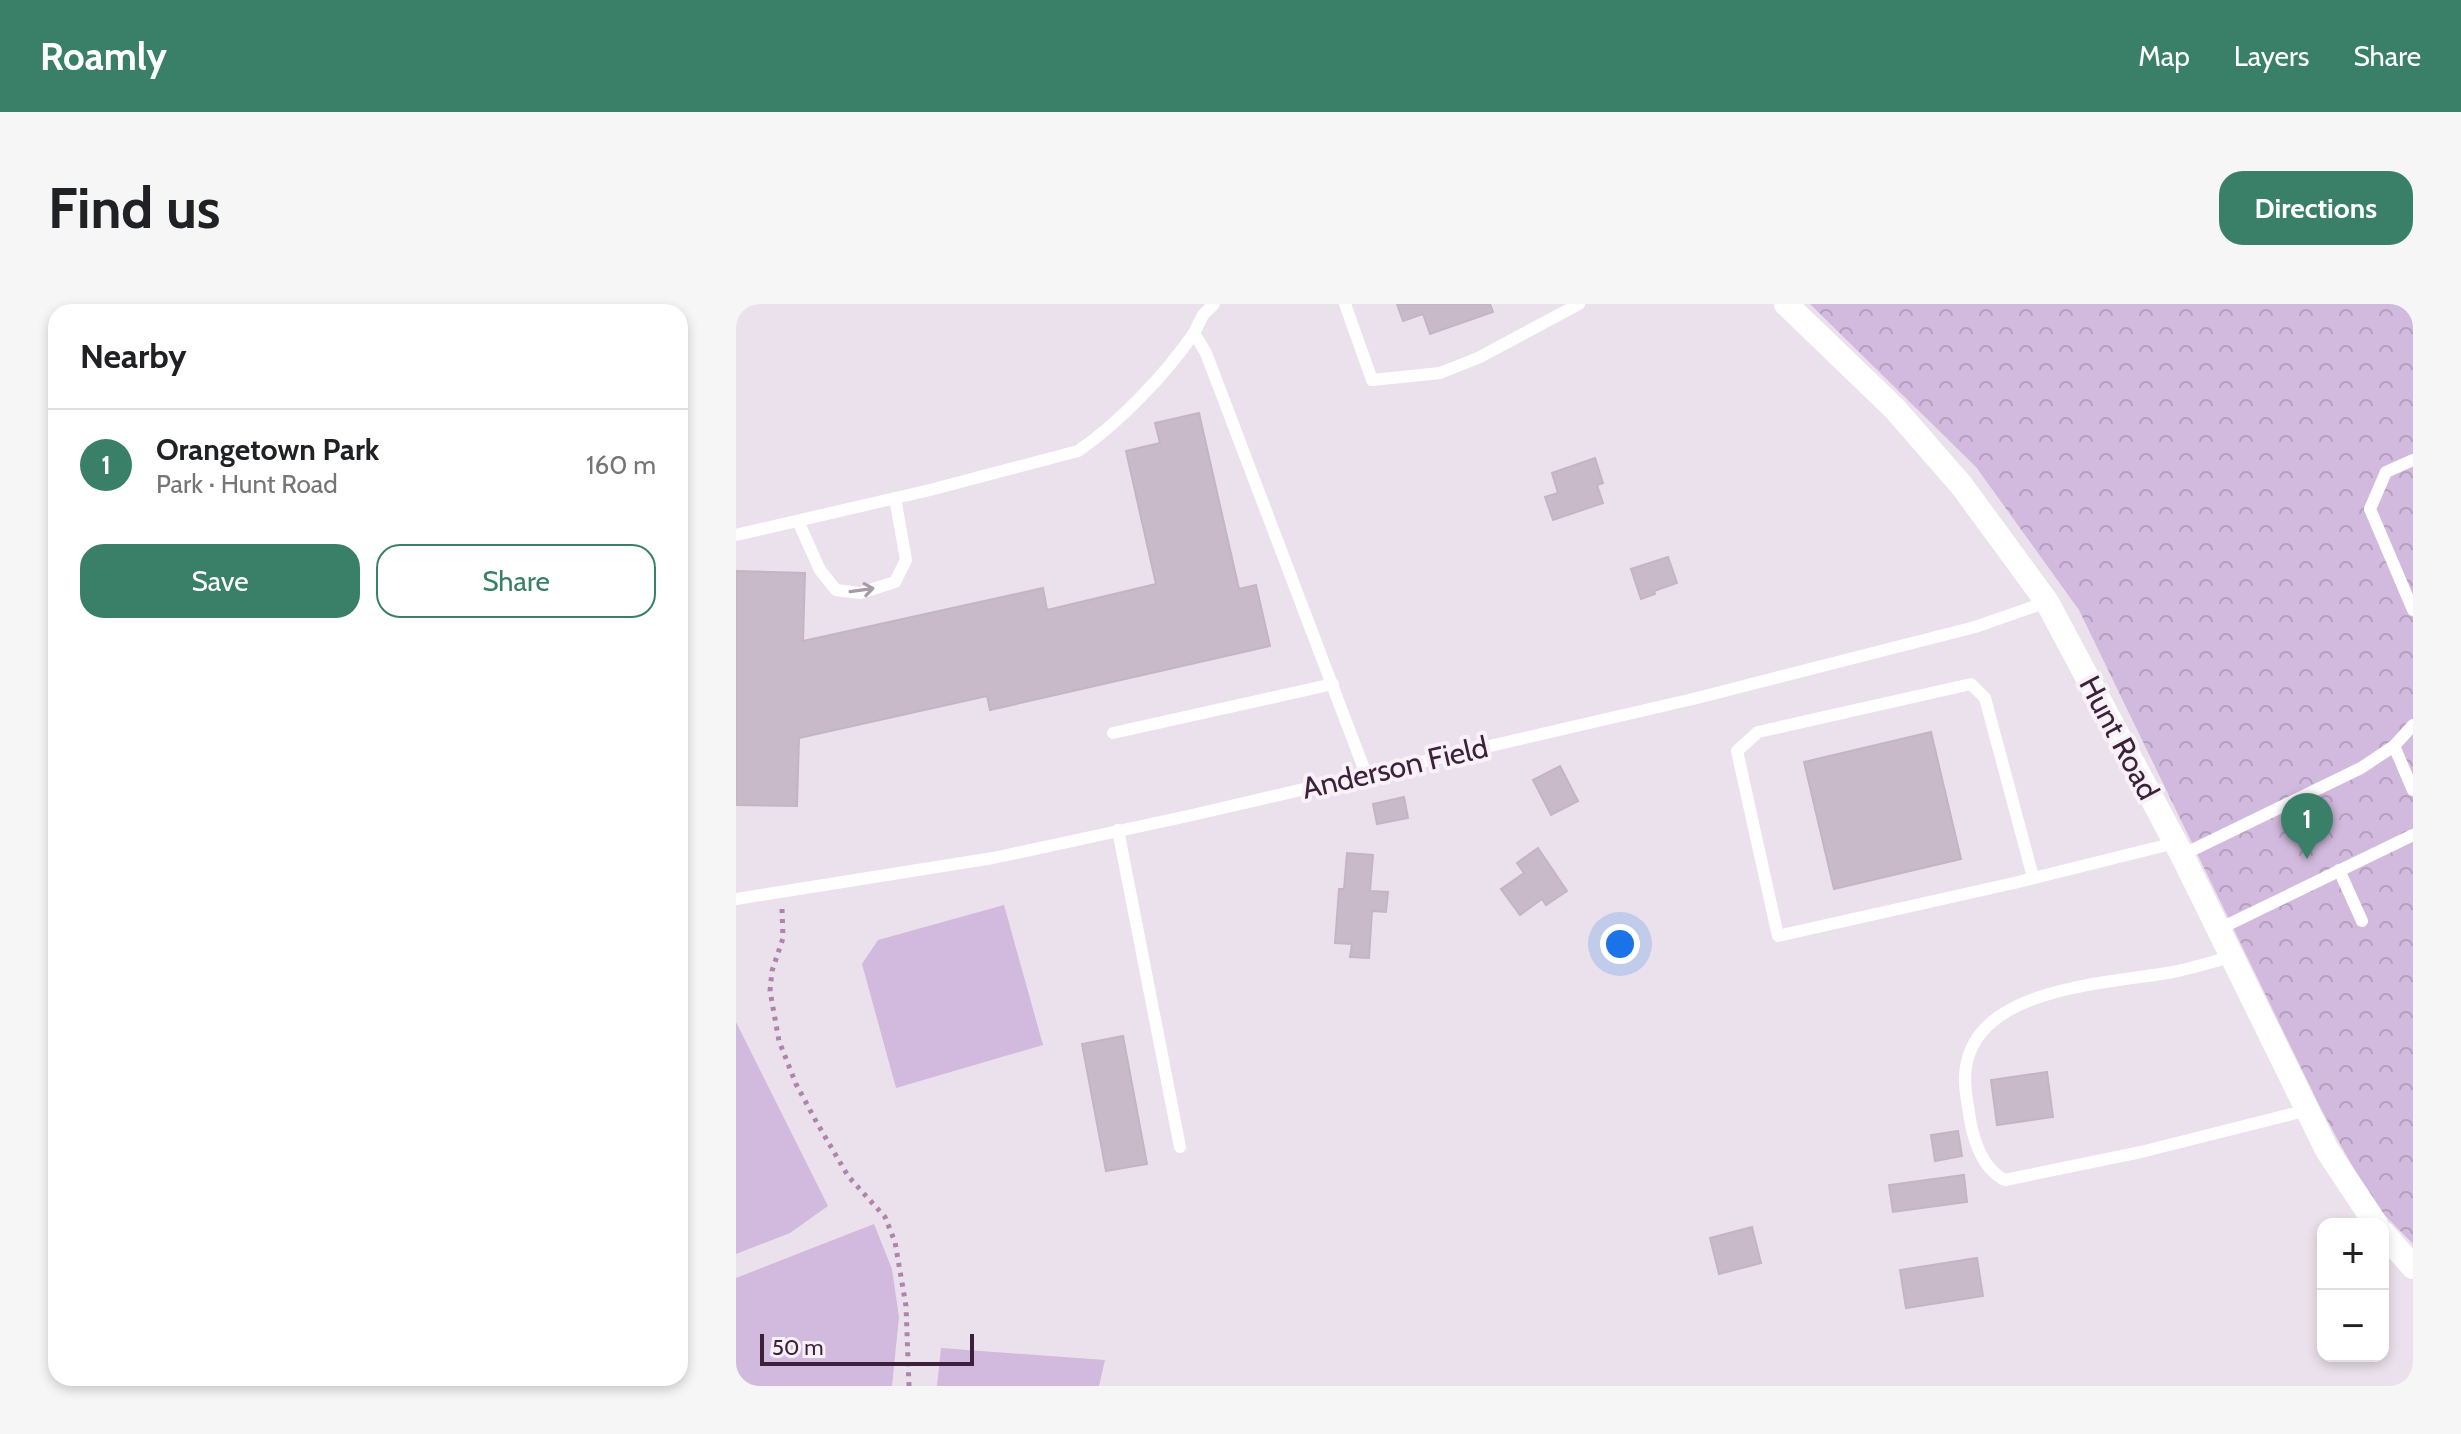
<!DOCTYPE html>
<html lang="en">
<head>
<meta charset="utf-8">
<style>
  :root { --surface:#fff; --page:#f6f6f6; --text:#202124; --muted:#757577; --line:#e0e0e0; --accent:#3a7f68 }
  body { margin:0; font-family:Cabin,sans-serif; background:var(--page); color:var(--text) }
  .controls { position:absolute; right:24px; bottom:24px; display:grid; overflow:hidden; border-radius:16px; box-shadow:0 4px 12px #0003 }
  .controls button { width:72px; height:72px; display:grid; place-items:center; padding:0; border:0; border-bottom:2px solid var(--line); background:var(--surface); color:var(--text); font:40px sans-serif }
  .scale { position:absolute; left:24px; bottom:20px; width:214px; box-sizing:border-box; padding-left:8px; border:4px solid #3d213a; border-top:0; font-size:22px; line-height:28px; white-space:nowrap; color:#3d213a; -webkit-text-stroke:6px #f8f2f8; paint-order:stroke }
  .you { position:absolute; left:884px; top:640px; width:28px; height:28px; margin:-20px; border:6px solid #fff; border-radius:50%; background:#1a73e8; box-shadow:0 0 0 12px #1a73e833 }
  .badge { display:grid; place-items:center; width:52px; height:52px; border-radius:50%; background:var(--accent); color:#fff; font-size:26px; font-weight:700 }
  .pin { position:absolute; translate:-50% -66px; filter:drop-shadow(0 2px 4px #0008) }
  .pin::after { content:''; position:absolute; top:42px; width:28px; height:24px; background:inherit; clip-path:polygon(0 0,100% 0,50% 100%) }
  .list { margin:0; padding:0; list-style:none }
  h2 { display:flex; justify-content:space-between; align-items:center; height:104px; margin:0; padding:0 32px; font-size:34px }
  h2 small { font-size:26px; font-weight:400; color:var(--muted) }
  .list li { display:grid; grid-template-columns:52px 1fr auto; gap:24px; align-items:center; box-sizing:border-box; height:112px; padding:0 32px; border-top:2px solid var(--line) }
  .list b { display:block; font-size:30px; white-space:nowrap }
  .list p { margin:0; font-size:26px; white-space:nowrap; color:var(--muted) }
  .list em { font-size:26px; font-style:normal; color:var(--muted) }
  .actions { display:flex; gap:16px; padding:24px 32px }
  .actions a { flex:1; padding:18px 0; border:2px solid var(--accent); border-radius:24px; text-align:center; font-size:28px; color:var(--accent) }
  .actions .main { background:var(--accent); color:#fff }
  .map { position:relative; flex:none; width:1677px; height:1082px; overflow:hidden; border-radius:24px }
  header { display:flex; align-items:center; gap:48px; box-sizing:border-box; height:112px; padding:0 40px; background:var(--accent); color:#fff }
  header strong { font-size:38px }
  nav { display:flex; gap:44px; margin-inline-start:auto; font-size:28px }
  .intro { display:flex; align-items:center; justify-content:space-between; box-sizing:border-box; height:192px; padding:0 48px }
  h1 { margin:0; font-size:56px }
  .button { padding:20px 36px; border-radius:24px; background:var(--accent); color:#fff; font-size:28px; font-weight:700 }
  main { display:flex; gap:48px; padding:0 48px }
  aside { flex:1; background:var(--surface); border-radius:24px; box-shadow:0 4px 12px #0003 }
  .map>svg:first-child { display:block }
</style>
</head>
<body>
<header>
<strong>Roamly</strong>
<nav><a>Map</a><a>Layers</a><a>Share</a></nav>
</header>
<div class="intro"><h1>Find us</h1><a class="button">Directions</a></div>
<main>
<aside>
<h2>Nearby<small></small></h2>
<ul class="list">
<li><span class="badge">1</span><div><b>Orangetown Park</b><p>Park · Hunt Road</p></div><em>160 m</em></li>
</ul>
<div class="actions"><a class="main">Save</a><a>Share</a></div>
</aside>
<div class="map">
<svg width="1677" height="1082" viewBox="0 0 1677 1082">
  <defs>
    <pattern id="forest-crowns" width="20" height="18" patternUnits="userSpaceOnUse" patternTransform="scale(2)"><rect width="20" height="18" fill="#d1badd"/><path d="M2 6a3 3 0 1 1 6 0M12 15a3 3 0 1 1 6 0" fill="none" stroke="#b4a0be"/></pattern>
  </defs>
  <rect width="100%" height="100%" fill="#ebe1ec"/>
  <path fill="url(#forest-crowns)" d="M1074,0H1677V940L1636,898L1585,805L1343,306L1240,163Z"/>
  <path fill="#d1badd" d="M268,601L307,741L160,784L126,660L142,636Z
    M0,718L92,902L54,929L0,950Z
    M138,920L156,965L163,1013L156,1082H0V974Z
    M205,1044L369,1056L363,1082H201Z"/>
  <path fill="#c9baca" stroke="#c5b4c6" stroke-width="2" d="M661,0H754L757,8L694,30L687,10L667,17Z
    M463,109L503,285L520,281L534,342L254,406L251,392L63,434L61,502L0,501V267L69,269L67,337L307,284L311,306L420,280L390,147L424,139L419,119Z
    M859,154L867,179L861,181L867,199L817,216L809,193L822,189L816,169Z
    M932,253L941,279L918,287L919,290L905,295L895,265Z
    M1195,428L1225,555L1098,585L1068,458Z
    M824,462L842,497L815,511L797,476Z
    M668,493L672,514L641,520L637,500Z
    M802,544L831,587L810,601L806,595L784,611L765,585L788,569L781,559Z
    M611,549L637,551L634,587L652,588L650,608L636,607L633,654L614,653L616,640L599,639L603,585H608Z
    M387,732L411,860L370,867L346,740Z
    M1311,768L1317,813L1261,821L1255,776Z
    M1222,827L1226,852L1199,857L1195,831Z
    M1228,871L1231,898L1157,908L1153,881Z
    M1016,923L1025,959L983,970L974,934Z
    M1241,954L1247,992L1170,1004L1164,966Z"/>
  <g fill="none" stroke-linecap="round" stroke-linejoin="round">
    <path stroke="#b082ac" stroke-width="5" stroke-dasharray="4 6" stroke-linecap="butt" d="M46,605L47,634L36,667L34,687L43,737L60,780L81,819L112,872L149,913L159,938L170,1002L173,1082"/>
    <path stroke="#fff" stroke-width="12" d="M478,0L467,11L458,29L470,49L630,470
      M609,0L636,76L704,69L742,54L843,0
      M1677,156L1650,168L1634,205L1677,306
      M62,217L84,266L100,286L124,289L159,278L170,256L159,194
      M0,231L194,186L342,147C383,119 430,70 458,29
      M377,429L597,380
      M1658,442L1677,486
      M382,526L444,843
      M1446,551L1625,464L1658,442L1677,421
      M1603,566L1626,617
      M1297,573L1249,394L1235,380L1022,428L1001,447L1042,632L1278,579L1439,539
      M0,595L257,554L452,512L961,394L1239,323L1311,298
      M1483,625L1677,531
      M1497,652C1477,658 1457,664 1437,668C1377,679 1252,682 1232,754C1227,770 1229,786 1232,802C1235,829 1244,864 1269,876L1405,848L1572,806"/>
    <path stroke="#fff" stroke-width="24" d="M1050,0L1159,105L1226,182L1311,298L1446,551L1591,846L1640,920
      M1647,929L1677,963"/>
  </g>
  <defs><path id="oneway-shaft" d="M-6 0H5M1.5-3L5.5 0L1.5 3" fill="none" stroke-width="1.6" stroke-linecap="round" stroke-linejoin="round" transform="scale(2)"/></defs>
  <use stroke="#a89ba6" href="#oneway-shaft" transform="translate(126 286) rotate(-8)"/>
  <g text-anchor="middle" stroke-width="8" stroke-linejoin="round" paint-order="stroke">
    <g font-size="30" fill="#3d213a" stroke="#f8f2f8">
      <text transform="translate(1383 434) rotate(62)" y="10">Hunt Road</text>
      <text transform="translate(659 464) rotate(-13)" y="10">Anderson Field</text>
    </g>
  </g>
</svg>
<div class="controls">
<button>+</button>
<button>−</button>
</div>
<div class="scale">50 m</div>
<div class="you"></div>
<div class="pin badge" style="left:1571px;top:555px">1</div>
</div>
</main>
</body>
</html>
